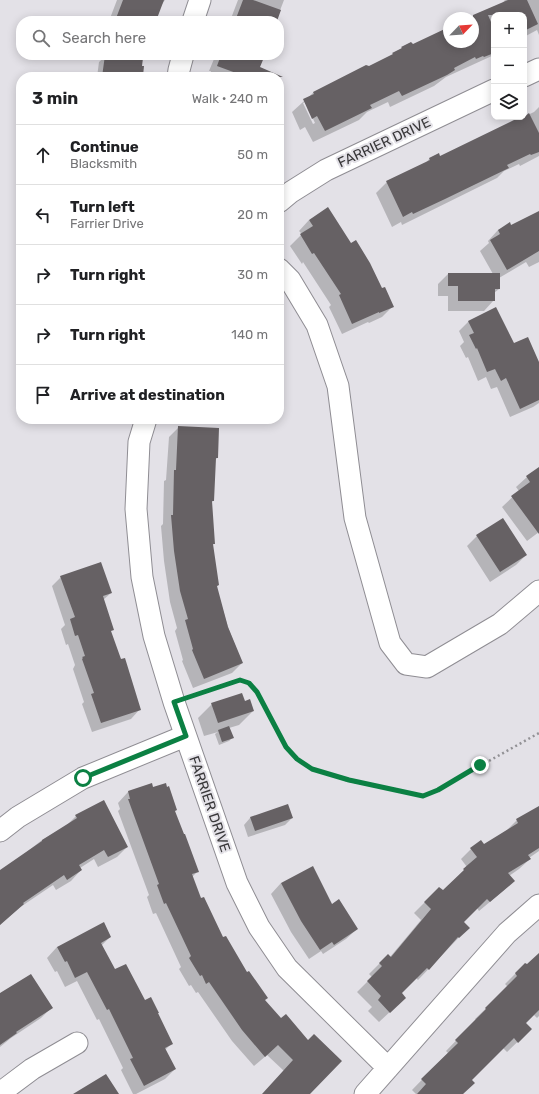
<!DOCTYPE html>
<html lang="en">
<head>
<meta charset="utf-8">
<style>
  :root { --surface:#fff; --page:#f2f2f2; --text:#202124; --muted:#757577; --line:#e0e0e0 }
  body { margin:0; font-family:Rubik,sans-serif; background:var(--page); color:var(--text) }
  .controls { position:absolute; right:12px; top:12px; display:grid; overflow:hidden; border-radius:8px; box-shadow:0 2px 10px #0003 }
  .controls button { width:36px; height:36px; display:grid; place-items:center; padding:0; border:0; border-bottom:1px solid var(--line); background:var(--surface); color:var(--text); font:20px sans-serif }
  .compass { position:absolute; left:443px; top:12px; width:36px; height:36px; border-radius:50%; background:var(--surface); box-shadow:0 2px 10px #0003; rotate:65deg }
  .stop { position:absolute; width:12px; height:12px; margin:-9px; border:3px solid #0b8043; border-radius:50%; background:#fff }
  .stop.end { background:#0b8043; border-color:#fff; box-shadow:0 1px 4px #0008 }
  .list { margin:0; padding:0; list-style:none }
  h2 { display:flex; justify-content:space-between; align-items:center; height:52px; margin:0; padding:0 16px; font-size:17px }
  h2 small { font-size:13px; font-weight:400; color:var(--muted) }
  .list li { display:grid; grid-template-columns:26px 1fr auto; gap:12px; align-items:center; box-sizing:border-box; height:60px; padding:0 16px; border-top:1px solid var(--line) }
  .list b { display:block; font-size:15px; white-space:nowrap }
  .list p { margin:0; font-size:13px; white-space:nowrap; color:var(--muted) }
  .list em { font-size:13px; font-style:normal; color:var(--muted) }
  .icon { flex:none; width:22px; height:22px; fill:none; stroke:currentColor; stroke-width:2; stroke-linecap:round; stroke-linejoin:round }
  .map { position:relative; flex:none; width:539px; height:1094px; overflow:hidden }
  .search { position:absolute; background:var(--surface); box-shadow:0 2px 10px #0003; left:16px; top:16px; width:268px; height:44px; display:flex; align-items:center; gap:10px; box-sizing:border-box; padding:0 14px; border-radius:16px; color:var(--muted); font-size:15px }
  .panel { position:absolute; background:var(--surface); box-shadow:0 2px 10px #0003; left:16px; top:72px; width:268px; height:352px; border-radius:16px }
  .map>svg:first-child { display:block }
</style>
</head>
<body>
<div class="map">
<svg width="539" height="1094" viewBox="0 0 539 1094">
  <rect width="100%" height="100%" fill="#e3e1e7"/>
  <path fill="#0003" fill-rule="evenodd" d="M117,0H165L160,7L155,21H109Z
    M238,0H284L276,21H230Z
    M505,0H539V35L537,30L524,37V15H494V55L446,77L434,86L390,107L388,102L367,112L359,120L313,142L305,127L300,130L292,112L314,92L390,57L402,48L412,46L449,28V42H473V18H469L501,5ZM305,102L315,123L313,124L303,103Z
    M112,55L143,67L142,77H97L99,62L106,56Z
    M217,55H264L259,68L265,77H217L210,74L211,71H209L214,59Z
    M539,107V156L520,166L519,164L504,171L497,178L402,225L401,222L392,227L376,193L387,182L424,165L430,158L440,157L534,112Z
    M539,212V262L529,267L526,262L499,278V289L494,293V300L484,311H448V296H438V284L448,274H493L480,251L489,243L488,241L498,230L510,224L511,227Z
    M309,220L382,290L393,306L382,317L369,323L368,322L342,334L329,307L331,305L303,262L302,264L290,246L302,234L299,231Z
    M496,308L513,344L539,363V403L533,407L510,417L497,387L491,389L486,377L478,381L468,357L466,358L460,346L464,342L459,331L468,322Z
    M179,427L217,458L215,460L213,501L211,503L214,544L212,545L218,585L216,587L228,627L242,663L232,673L193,688L182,661L183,660L175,631L177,628L170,602L164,561L161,526L163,524L164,481L166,480L169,437Z
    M539,469V532L527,541L502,507L519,491L516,487L527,477Z
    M477,536L526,555L516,565L490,582L467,546Z
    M61,577L111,593L103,600L110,632L140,709L131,719L92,732L82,704L84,702L73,669L75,665L68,644L66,645L61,629L65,625L52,586Z
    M244,702L253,711L239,725L229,728L232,738L229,741L219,745L215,734L218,732L204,736L198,718L212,704Z
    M151,784L153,789L174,811L198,871L192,877L200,900L223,939L264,1001L281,1020L309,1094H263L284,1071L267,1055L254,1066L232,1041L198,992L196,993L191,985L189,986L179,969L181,967L156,913L153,914L147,897L149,895L118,811L120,809L118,803L128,792Z
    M539,807V851L529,858L530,859L519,869L509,876L513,881L503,891L479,911L477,908L463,922L468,928L418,980L416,978L400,993L405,998L379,1022L368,1011L372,1007L357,992L372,977L369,974L388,955L390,957L421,920L414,913L439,888L443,892L467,867L461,859L471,849L484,846L507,830L517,820Z
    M76,816L127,847L117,857L98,867L94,859L80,868L81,870L71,881L56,890L53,885L19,908L0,925V873L42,840L66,826Z
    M250,818H292L285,825L248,837L244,825Z
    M281,883L332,905L357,929L346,939L323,954L321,951L309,959L291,932L271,894Z
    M110,937L101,946L114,971L157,1014L172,1043L165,1050L175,1069L165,1079L136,1094H133L121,1070L123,1068L99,1019L97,1020L77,981L65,987L57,971L55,972L47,958L57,947Z
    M539,954V1016L537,1018L534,1015L525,1023L531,1029L507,1052L503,1048L471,1080L462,1094H416L412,1090L448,1053L446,1051L476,1020L475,1019L508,987L505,984L525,964L527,966Z
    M0,996L51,1008L41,1018L11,1038L0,1047Z"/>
  <path fill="#666164" d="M123,0H164L156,21H115Z
    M243,0H253L281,10L277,21H235Z
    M508,0H527L538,24L524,31V15H488L494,29V53L484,57L483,56L476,59L475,57L454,68L455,70L447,75L402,96L399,91L370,105L372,108L325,131L317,116L312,119L303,99L314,94L313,92L366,65L369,66L393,54L392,53L402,48L401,47L411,42L413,44L449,27V42H473V15Z
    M105,55H120L143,58L142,66H144L143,76L102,77Z
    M221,55H265L260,67L283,77H247L217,66Z
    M529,113L539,133V152L531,155L530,154L507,165L509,168L445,199L413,214L412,212L403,217L386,181L430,160L429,158L439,153L440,156L516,119L524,117Z
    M328,207L351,243L356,240L370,263L382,288L385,287L394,307L379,313V312L352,324L339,295L341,294L314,253L312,254L300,234L313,226L309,220Z
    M539,211V251L507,270L490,240L500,234L498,230L510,222L511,225Z
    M448,273H500V289H495V301H458V286H448Z
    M496,307L514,343L528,337L539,362V400L520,409L506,378L501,381L495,369L487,372L477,348L476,349L469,335L474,333L468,321Z
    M178,426L219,428L218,458H216L214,501H212L215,544H213L219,585L217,586L228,627L243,663L204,679L192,650L193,649L185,620L188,619L180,591L174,551L171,515H173L174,470H176Z
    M539,467V534L511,496L530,482L526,476Z
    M503,518L527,555L500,572L476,535Z
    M101,562L112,593L103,596L114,630L111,631L121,659L125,658L141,710L101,723L91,694L94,693L82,659L83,658L82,657L85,656L78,635L75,636L70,619L75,617L60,576Z
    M242,693L245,701L250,699L254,711L218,723L211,703Z
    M229,726L234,738L222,742L218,730Z
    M152,783L153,787L166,783L167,787L169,786L177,810L175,811L184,834H185L199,872L192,874L201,898L204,897L223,937L226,936L247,972L249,971L268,998L265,1000L281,1018L286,1014L308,1040L314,1034L342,1061L310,1094H262L293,1060L278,1045L265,1057L242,1030L209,982L206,984L202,975L200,976L189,958L191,956L166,903L164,904L157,885L159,884L128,799H130L128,791Z
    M104,800L128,847L108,857L104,850L79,865L82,870L67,880L64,875L23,903L24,904L0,925V870L42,841V840L77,818L75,815Z
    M288,804L293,818L255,831L250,817Z
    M539,806V848L528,855L531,859L508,873L515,881L490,902L487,899L464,922L470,928L459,938L458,937L429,970L427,968L402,993L406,998L390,1013L378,1000L381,996L367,981L382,966L379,963L388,954L391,957L431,909L424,902L439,887L443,890L464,870L463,869L477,857L470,848L481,840L484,844L518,823L516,819Z
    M313,866L332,904L339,899L358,929L334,945L332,942L320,950L301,921L281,883Z
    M104,922L111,937L101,943L115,969L126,964L145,1000L151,997L159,1013H158L173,1044L165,1048L176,1069L144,1086L130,1059L133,1058L109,1009L107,1010L87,972L75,978L67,961L65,962L57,947Z
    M539,953V1010L526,1023L532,1029L518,1043L514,1038L472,1080L475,1083L463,1094H417L426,1084L421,1079L458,1043L455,1040L486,1009L485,1008L517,976L515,973L525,963L527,964Z
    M31,974L53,1008L16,1032L17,1033L0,1045V993Z
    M106,1074L119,1094H73Z"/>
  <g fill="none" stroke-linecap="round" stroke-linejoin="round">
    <defs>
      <path id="minor" d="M193,21L200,0
        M524,76L539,69
        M178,77L179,70L183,55
        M279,202L291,192L326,170L494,90
        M279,269L290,280L317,325L338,386L355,518L390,643L406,664L427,667L500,624L539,591
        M146,419L139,442L136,509L142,577L154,636L174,702L237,883L259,927L287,968L388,1068
        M0,831L18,817L83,778L185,736
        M0,1093L32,1069L77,1043
        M365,1094L507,933L539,905"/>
    </defs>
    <use href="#minor" stroke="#8f8d93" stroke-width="23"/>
    <path stroke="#929195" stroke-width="2.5" stroke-dasharray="2 3" stroke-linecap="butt" d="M190,697L240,680L249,683L257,693L286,747L297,759L312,769L349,781L423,796L437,790L539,733"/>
    <use href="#minor" stroke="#fff" stroke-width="21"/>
  </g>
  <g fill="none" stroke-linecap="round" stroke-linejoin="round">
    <path stroke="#0b8043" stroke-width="5" d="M83,778L186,736L174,702L240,680L249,683L257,692L286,747L297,759L312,769L349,780L423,796L438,790L480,765"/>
  </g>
  <g text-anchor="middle" stroke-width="4" stroke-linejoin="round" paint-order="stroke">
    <g font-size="14" fill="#39383a" stroke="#e3e1e7">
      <text transform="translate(384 142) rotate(-25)" y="5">FARRIER DRIVE</text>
      <text transform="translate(210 804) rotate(71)" y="5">FARRIER DRIVE</text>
    </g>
  </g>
</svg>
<div class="controls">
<button>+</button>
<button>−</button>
<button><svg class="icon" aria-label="layers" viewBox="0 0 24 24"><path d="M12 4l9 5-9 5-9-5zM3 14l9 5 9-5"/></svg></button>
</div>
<svg class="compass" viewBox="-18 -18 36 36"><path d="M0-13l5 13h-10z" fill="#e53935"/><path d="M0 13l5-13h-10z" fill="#757577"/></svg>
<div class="stop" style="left:83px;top:778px"></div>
<div class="stop end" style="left:480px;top:765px"></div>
<div class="search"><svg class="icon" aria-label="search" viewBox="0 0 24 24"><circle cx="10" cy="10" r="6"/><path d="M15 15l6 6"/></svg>Search here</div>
<section class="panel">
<h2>3 min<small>Walk · 240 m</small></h2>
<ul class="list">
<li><svg class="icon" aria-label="ahead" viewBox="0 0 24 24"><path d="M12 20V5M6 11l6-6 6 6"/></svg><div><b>Continue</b><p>Blacksmith</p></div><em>50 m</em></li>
<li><svg class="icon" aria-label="left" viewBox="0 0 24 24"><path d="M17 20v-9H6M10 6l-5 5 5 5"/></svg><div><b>Turn left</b><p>Farrier Drive</p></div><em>20 m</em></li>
<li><svg class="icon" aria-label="right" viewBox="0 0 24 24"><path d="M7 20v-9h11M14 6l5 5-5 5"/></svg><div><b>Turn right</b></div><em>30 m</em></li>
<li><svg class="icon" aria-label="right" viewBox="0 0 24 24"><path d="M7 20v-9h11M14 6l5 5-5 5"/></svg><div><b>Turn right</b></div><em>140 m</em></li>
<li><svg class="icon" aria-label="arrive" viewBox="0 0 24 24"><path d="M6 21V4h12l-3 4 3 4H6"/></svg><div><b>Arrive at destination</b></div></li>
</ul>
</section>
</div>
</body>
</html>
